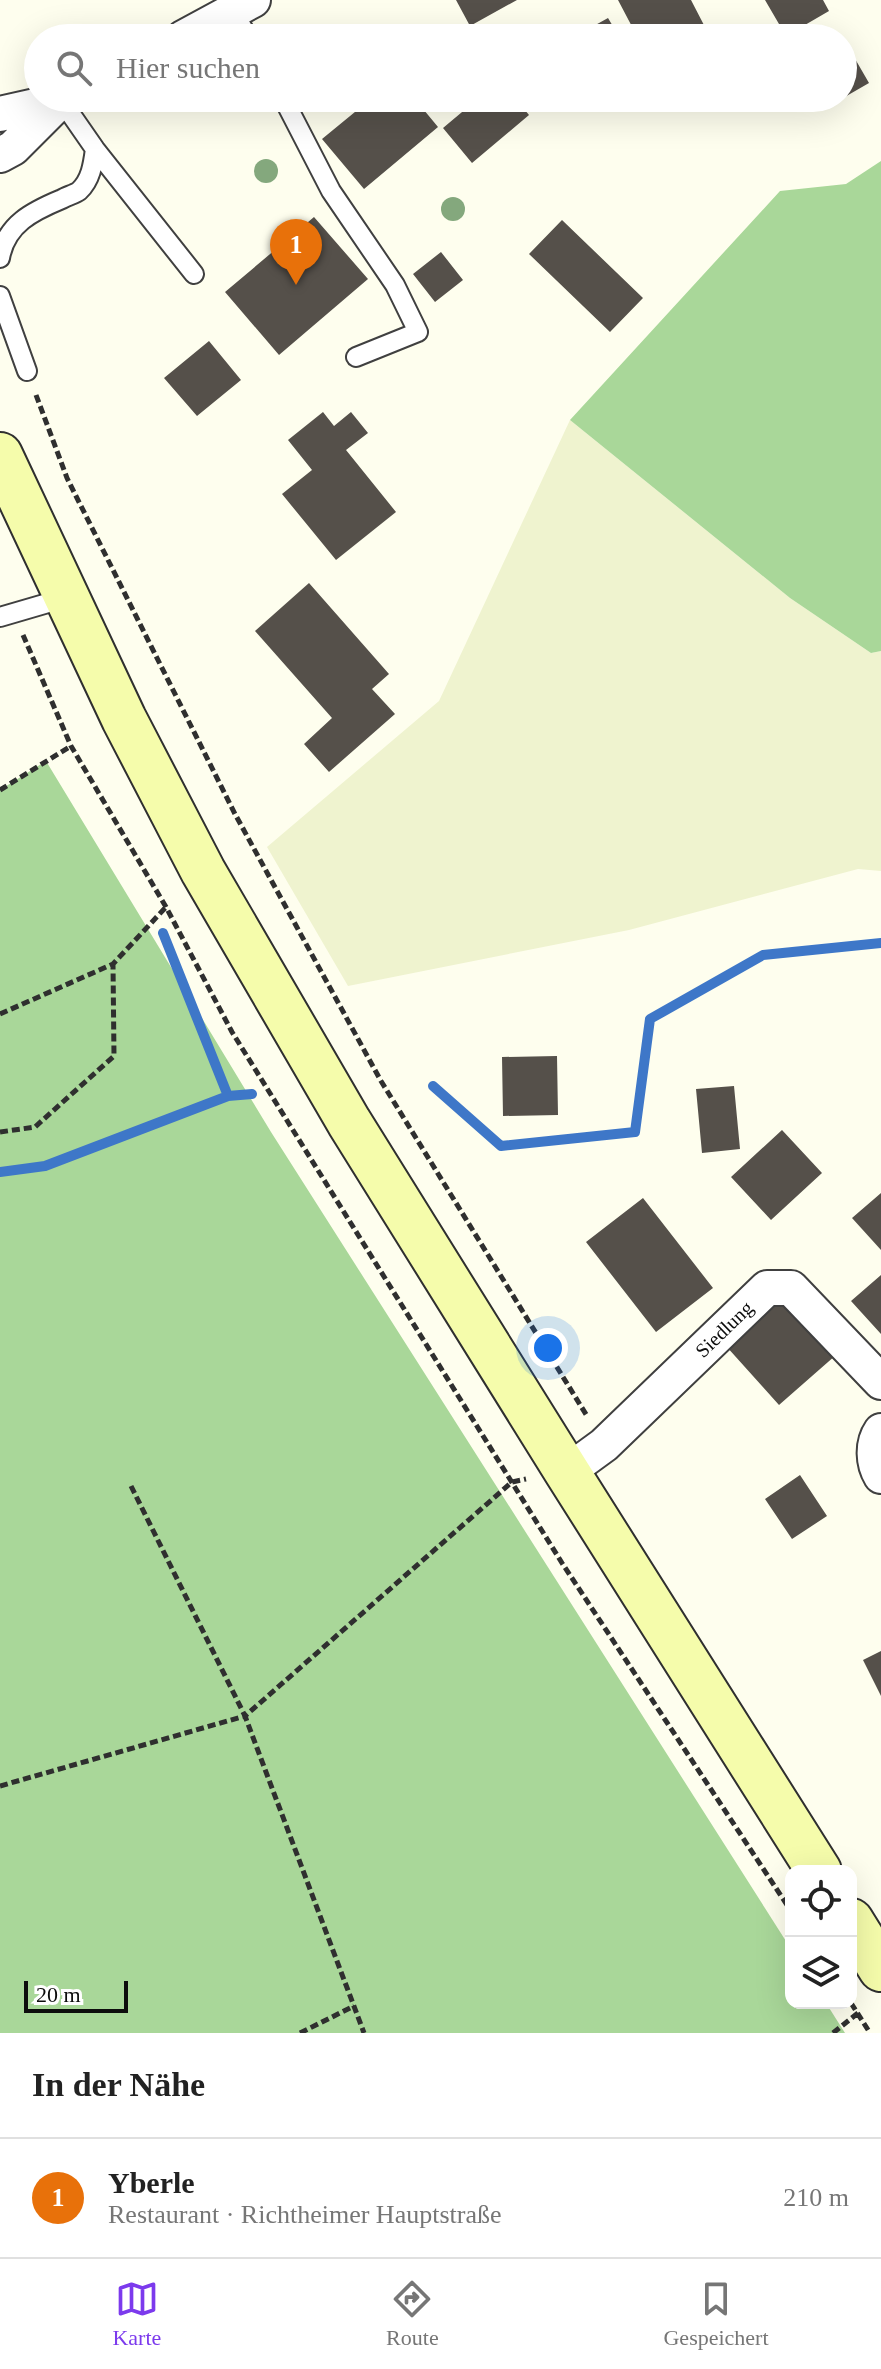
<!DOCTYPE html>
<html lang="de">
<head>
<meta charset="utf-8">
<style>
  :root { --surface:#fff; --page:#f2f2f2; --text:#222; --muted:#767676; --line:#e0e0e0; --accent:#7c3aed }
  body { margin:0; font-family:Georgia,serif; background:var(--page); color:var(--text) }
  .controls { position:absolute; right:24px; bottom:24px; display:grid; overflow:hidden; border-radius:16px; box-shadow:0 8px 32px #0002 }
  .controls button { width:72px; height:72px; display:grid; place-items:center; padding:0; border:0; border-bottom:2px solid var(--line); background:var(--surface); color:var(--text); font:40px sans-serif }
  .scale { position:absolute; left:24px; bottom:20px; width:104px; box-sizing:border-box; padding-left:8px; border:4px solid #0d0d0d; border-top:0; font-size:22px; line-height:28px; white-space:nowrap; color:#0d0d0d; -webkit-text-stroke:6px #fff; paint-order:stroke }
  .you { position:absolute; left:548px; top:1348px; width:28px; height:28px; margin:-20px; border:6px solid #fff; border-radius:50%; background:#1a73e8; box-shadow:0 0 0 12px #1a73e833 }
  .badge { display:grid; place-items:center; width:52px; height:52px; border-radius:50%; background:var(--accent); color:#fff; font-size:26px; font-weight:700 }
  .pin { position:absolute; translate:-50% -66px; filter:drop-shadow(0 2px 4px #0008) }
  .pin::after { content:''; position:absolute; top:42px; width:28px; height:24px; background:inherit; clip-path:polygon(0 0,100% 0,50% 100%) }
  .list { margin:0; padding:0; list-style:none }
  h2 { display:flex; justify-content:space-between; align-items:center; height:104px; margin:0; padding:0 32px; font-size:34px }
  h2 small { font-size:26px; font-weight:400; color:var(--muted) }
  .list li { display:grid; grid-template-columns:52px 1fr auto; gap:24px; align-items:center; box-sizing:border-box; height:120px; padding:0 32px; border-top:2px solid var(--line) }
  .list b { display:block; font-size:30px; white-space:nowrap }
  .list p { margin:0; font-size:26px; white-space:nowrap; color:var(--muted) }
  .list em { font-size:26px; font-style:normal; color:var(--muted) }
  .icon { flex:none; width:44px; height:44px; fill:none; stroke:currentColor; stroke-width:2; stroke-linecap:round; stroke-linejoin:round }
  .map { position:relative; flex:none; width:881px; height:2033px; overflow:hidden }
  .search { position:absolute; background:var(--surface); box-shadow:0 8px 32px #0002; left:24px; right:24px; top:24px; height:88px; display:flex; align-items:center; gap:20px; box-sizing:border-box; padding:0 28px; border-radius:44px; color:var(--muted); font-size:30px }
  .sheet { height:224px; background:var(--surface) }
  nav { display:flex; justify-content:space-around; align-items:center; box-sizing:border-box; height:112px; border-top:2px solid var(--line); background:var(--surface); font-size:22px; color:var(--muted) }
  nav a { display:grid; justify-items:center; gap:4px }
  nav .on { color:var(--accent) }
  .map>svg:first-child { display:block }
</style>
</head>
<body>
<div class="map">
<svg width="881" height="2033" viewBox="0 0 881 2033">
  <rect width="100%" height="100%" fill="#fefeee"/>
  <path fill="#eff3cf" d="M570,420L790,598L871,653L881,651V871L858,869L629,930L348,986L267,847L439,701Z"/>
  <path fill="#a9d799" d="M881,161V651L871,653L790,598L570,420L780,191L846,184Z
    M46,761L271,1132L791,1949V2003H826L845,2033H0V790Z"/>
  <g fill="none" stroke-linecap="round" stroke-linejoin="round">
    <path stroke="#3e77c8" stroke-width="10" d="M163,933L228,1096
      M433,1086L501,1146L635,1132L650,1019L763,955L881,943
      M0,1172L45,1166L228,1096L252,1094"/>
  </g>
  <path fill="#55504a" d="M456,0H517L470,26Z
    M618,0H691L706,29L689,38H638Z
    M765,0H823L829,11L786,36Z
    M608,18L620,38H572Z
    M843,38L869,83L843,98Z
    M372,98H414L438,127L364,189L322,139Z
    M460,98H515L529,115L472,163L443,128L468,107Z
    M568,98H596L575,110Z
    M648,98H671L652,107Z
    M821,98H843L827,108Z
    M314,217L368,279L279,355L225,292Z
    M562,220L643,298L610,332L529,254Z
    M441,252L463,280L435,302L413,274Z
    M209,341L241,380L197,416L164,378Z
    M323,412L334,426L351,412L368,433L346,450L396,512L336,560L282,494L312,470L288,440Z
    M309,583L389,674L372,689L395,714L329,772L304,744L332,718L255,631Z
    M557,1056L558,1115L503,1116L502,1057Z
    M734,1086L740,1149L702,1153L696,1089Z
    M782,1130L822,1173L771,1220L731,1177Z
    M881,1193V1250L852,1218Z
    M643,1198L713,1288L656,1332L586,1242Z
    M881,1275V1334L851,1301Z
    M783,1295L836,1355L779,1405L726,1346Z
    M800,1475L827,1516L792,1539L765,1499Z
    M881,1651V1696L863,1660Z"/>
  <g fill="none" stroke-linecap="round" stroke-linejoin="round">
    <defs>
      <path id="service" d="M232,11L249,38
        M130,98L134,100L197,101L204,98
        M283,98L331,191L395,285L418,332L356,357
        M61,100L95,149L194,274
        M0,258C6,224 33,211 62,199C67,196 75,194 79,191C91,180 93,164 95,149
        M0,296L27,371
        M0,617L65,598"/>
      <path id="minor" d="M183,38L253,0
        M0,114L62,100
        M0,155L13,148L61,100
        M881,1431C872,1444 873,1463 881,1476
        M567,1472L604,1445L767,1288H791L881,1382"/>
      <path id="secondary" d="M0,455L124,719L203,871L349,1122L567,1472L819,1871
        M851,1921L881,1969"/>
    </defs>
    <use href="#service" stroke="#404040" stroke-width="22"/>
    <use href="#minor" stroke="#404040" stroke-width="38"/>
    <use href="#secondary" stroke="#2f2f2f" stroke-width="48"/>
    <path stroke="#2f2f2f" stroke-width="5" stroke-dasharray="8 4" stroke-linecap="butt" d="M36,395L67,478L235,814L381,1081L587,1416
      M23,635L71,746L166,907L232,1032L562,1563L791,1911
      M0,790L71,746
      M0,1014L113,964L166,907
      M0,1132L35,1127L114,1056L113,964
      M131,1486L245,1716L512,1482L526,1479
      M0,1786L245,1716L364,2033
      M851,2003L870,2033
      M300,2033L354,2006
      M833,2033L858,2013"/>
    <use href="#service" stroke="#fff" stroke-width="18"/>
    <use href="#minor" stroke="#fff" stroke-width="34"/>
    <use href="#secondary" stroke="#f5fcab" stroke-width="44"/>
  </g>
  <g fill="#84a87d">
    <circle cx="266" cy="171" r="12"/>
    <circle cx="453" cy="209" r="12"/>
  </g>
  <g text-anchor="middle" stroke-width="8" stroke-linejoin="round" paint-order="stroke">
    <g font-size="20" fill="#0d0d0d" stroke="#fff">
      <text transform="translate(724 1329) rotate(-44)" y="7">Siedlung</text>
    </g>
  </g>
</svg>
<div class="controls">
<button><svg class="icon" aria-label="locate" viewBox="0 0 24 24"><circle cx="12" cy="12" r="6"/><path d="M12 2v4M12 18v4M2 12h4M18 12h4"/></svg></button>
<button><svg class="icon" aria-label="layers" viewBox="0 0 24 24"><path d="M12 4l9 5-9 5-9-5zM3 14l9 5 9-5"/></svg></button>
</div>
<div class="scale">20 m</div>
<div class="you"></div>
<div class="pin badge" style="left:296px;top:285px;background:#e8710a">1</div>
<div class="search"><svg class="icon" aria-label="search" viewBox="0 0 24 24"><circle cx="10" cy="10" r="6"/><path d="M15 15l6 6"/></svg>Hier suchen</div>
</div>
<section class="sheet">
<h2>In der Nähe<small></small></h2>
<ul class="list">
<li><span class="badge" style="background:#e8710a">1</span><div><b>Yberle</b><p>Restaurant · Richtheimer Hauptstraße</p></div><em>210 m</em></li>
</ul>
</section>
<nav>
<a class="on"><svg class="icon" aria-label="map" viewBox="0 0 24 24"><path d="M3 6l6-2 6 2 6-2v14l-6 2-6-2-6 2zM9 4v14M15 6v14"/></svg>Karte</a>
<a><svg class="icon" aria-label="directions" viewBox="0 0 24 24"><path d="M12 3l9 9-9 9-9-9zM9 14v-3h6M13 9l2 2-2 2"/></svg>Route</a>
<a><svg class="icon" aria-label="saved" viewBox="0 0 24 24"><path d="M7 4h10v16l-5-4-5 4z"/></svg>Gespeichert</a>
</nav>
</body>
</html>
